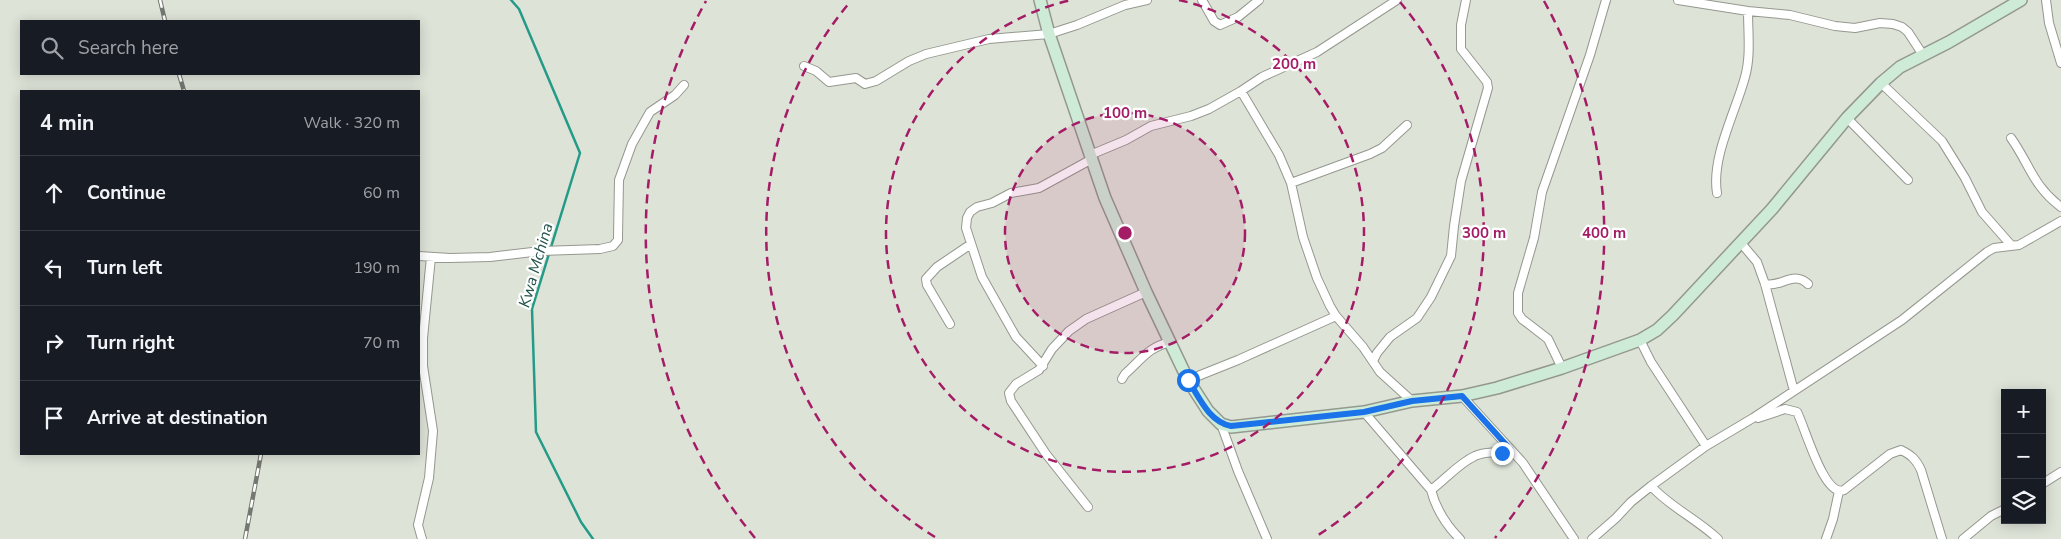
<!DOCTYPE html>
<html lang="en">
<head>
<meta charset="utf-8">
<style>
  :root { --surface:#171b24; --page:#242831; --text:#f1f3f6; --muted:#9ea1a6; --line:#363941 }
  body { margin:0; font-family:"Nunito Sans",sans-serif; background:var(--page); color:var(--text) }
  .controls { position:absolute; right:15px; bottom:15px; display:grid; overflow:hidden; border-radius:0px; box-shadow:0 2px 12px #0003 }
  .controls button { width:45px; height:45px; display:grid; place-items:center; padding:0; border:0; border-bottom:1px solid var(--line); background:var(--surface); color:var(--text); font:25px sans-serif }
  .stop { position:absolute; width:15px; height:15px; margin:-11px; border:4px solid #1a73e8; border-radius:50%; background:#fff }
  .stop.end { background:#1a73e8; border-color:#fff; box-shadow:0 1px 5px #0008 }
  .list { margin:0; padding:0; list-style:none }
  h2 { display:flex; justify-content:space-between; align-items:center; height:65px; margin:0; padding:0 20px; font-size:21px }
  h2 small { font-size:16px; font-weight:400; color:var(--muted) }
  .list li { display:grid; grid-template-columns:32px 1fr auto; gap:15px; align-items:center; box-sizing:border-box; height:75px; padding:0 20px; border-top:1px solid var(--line) }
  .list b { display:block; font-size:19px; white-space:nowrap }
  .list em { font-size:16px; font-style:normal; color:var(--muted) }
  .icon { flex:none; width:28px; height:28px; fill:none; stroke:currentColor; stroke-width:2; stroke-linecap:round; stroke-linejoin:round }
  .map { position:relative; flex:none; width:2061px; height:539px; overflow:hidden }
  .search { position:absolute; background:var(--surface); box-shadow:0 2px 12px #0003; left:20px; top:20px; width:400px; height:55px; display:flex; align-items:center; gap:12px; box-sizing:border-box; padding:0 18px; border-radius:0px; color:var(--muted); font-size:19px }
  .panel { position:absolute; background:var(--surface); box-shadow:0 2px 12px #0003; left:20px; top:90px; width:400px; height:365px; border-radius:0px }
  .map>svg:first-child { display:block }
</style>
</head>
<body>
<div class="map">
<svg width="2061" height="539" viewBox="0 0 2061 539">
  <rect width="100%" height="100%" fill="#dee3d8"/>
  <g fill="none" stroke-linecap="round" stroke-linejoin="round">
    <path stroke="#239b88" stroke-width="2.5" d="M511,0L519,9L580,153L532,309L536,432L581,522L593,539"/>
    <defs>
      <path id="street" d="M1202,0L1214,21L1220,25L1238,17L1259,0
        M1678,0L1748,11L1790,15L1835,26L1855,28L1880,23L1893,24L1902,27L1908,32L1923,55
        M2046,0L2049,23L2061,63
        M804,66L816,71L829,82L856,78L865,84L876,81L909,61L926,54L989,39L1049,34L1077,25L1125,5L1147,0
        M1881,83L1942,141L1965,178L1982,212L2011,245
        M1241,91L1279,155L1291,183L1303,237L1317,278L1330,306L1336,316L1363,347L1380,372L1412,401
        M1847,118L1908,180
        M2011,138C2030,165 2033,186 2061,207
        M1090,155L1126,140L1151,126L1191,116L1209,109L1241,91L1262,77L1317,52L1397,0
        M1291,183L1370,154L1382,148L1407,125
        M1717,193C1711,157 1736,111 1745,77C1751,56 1748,33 1748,11
        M1741,243L1757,262L1765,284L1794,391
        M419,256L450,258L490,257L541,251L600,249L613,246L618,240V236L619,180L632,144L650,112L675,95L684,85
        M1765,284C1781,288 1793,270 1808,284
        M950,324L927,285L926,279L937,267L971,244
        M1640,340L1651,362L1706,446
        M1373,361L1377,353L1390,337L1417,318L1431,297L1451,256L1454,226L1461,181L1488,88L1487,82L1461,49V25L1466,0
        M1043,366L1016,337L982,277L966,228L967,218L970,212L977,207L992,203L1011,193L1039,188L1092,159
        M1562,368L1548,339L1522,319L1518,313V293L1534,238L1542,192L1590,55L1606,0
        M1122,379L1125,374C1142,359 1148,347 1171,342
        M1188,380L1238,360L1336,316
        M1462,396L1523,463L1574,539
        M1364,412L1431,490C1436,509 1446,525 1460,539
        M1758,418L1785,409L1797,412C1805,427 1824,498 1844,490L1890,454L1901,450C1911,455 1916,459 1921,470L1942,539
        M1221,424L1238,471L1267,539
        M2042,484L2061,472
        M1651,486C1670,507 1697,519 1718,539
        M1431,490C1446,479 1459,463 1475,456C1487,450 1497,455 1510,449
        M1088,507L1046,454L1011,401L1009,393L1016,384L1039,370L1052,349L1069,331L1086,319L1146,292
        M422,539L418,525L429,478L433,431L423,366V338L431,257
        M1592,539L1616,518L1631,502L1651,486L1706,446L1753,418L1902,320L1987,252L1994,248L2019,245L2061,221
        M1826,539L1833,519L1839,491
        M1963,539L1991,516L2005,509"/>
      <path id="secondary" d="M1040,0L1049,34L1105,198L1146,292L1188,380L1208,411L1221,424L1231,427L1364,412L1412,401L1462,396L1497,388L1562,368L1640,340L1657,330L1673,315L1772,209L1847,118L1881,83L1900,67L1949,42L2021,0"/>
    </defs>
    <use href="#street" stroke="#94988e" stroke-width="10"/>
    <use href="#secondary" stroke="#94988e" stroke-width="14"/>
    <use href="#street" stroke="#fff" stroke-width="8"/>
    <use href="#secondary" stroke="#ceebd8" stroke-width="11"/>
    <defs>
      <path id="rail" d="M160,0L165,21
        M179,74L184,91
        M245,539L261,454"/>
    </defs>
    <use href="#rail" stroke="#757871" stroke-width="4.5"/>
    <use href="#rail" stroke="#fff" stroke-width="2.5" stroke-dasharray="8" stroke-linecap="butt"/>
  </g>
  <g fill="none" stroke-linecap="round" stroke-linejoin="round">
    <path stroke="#1a73e8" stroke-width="6" d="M1188,380C1199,397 1209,422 1231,426L1364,412L1412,401L1462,396L1510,449L1502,453"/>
  </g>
  <circle cx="1125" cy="233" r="120" fill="#a41c66" fill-opacity=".12"/>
  <g fill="none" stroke="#a41c66" stroke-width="2.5" stroke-dasharray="9 6">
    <circle cx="1125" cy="233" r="120"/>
    <path d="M1179 0A239 239 0 1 1 1071 0"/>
    <path d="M935 537A359 359 0 0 1 850 2M1400 2A359 359 0 0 1 1315 537"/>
    <path d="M755 538A479 479 0 0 1 706 1M1544 1A479 479 0 0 1 1495 538"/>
  </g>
  <g text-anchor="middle" stroke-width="4.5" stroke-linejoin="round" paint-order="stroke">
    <g font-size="16" font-style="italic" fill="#25554c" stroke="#fff">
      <text transform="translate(535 265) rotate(-74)" y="6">Kwa Mchina</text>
    </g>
  </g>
  <circle cx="1125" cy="233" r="8" fill="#a41c66" stroke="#fff" stroke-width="2.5"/>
  <g font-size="15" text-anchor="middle" font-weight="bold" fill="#a41c66" stroke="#fff" stroke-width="4.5" stroke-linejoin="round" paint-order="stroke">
    <text x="1294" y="69">200 m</text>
    <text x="1125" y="118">100 m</text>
    <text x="1484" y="238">300 m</text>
    <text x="1604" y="238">400 m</text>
  </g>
</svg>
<div class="controls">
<button>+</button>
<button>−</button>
<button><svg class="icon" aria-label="layers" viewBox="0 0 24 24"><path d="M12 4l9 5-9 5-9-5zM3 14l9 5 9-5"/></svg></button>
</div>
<div class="stop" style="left:1188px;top:380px"></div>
<div class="stop end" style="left:1502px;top:453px"></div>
<div class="search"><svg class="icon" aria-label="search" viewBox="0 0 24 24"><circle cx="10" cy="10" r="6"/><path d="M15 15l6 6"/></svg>Search here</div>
<section class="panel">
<h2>4 min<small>Walk · 320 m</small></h2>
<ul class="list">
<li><svg class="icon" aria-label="ahead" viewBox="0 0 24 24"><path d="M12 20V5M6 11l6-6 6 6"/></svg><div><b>Continue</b></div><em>60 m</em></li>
<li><svg class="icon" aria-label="left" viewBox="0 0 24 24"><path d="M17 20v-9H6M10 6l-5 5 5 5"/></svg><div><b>Turn left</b></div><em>190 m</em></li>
<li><svg class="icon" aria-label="right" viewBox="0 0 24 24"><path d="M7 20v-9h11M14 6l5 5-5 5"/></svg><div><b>Turn right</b></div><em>70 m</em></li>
<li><svg class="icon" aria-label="arrive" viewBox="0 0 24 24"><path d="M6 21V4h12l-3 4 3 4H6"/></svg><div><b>Arrive at destination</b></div></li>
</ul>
</section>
</div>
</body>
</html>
